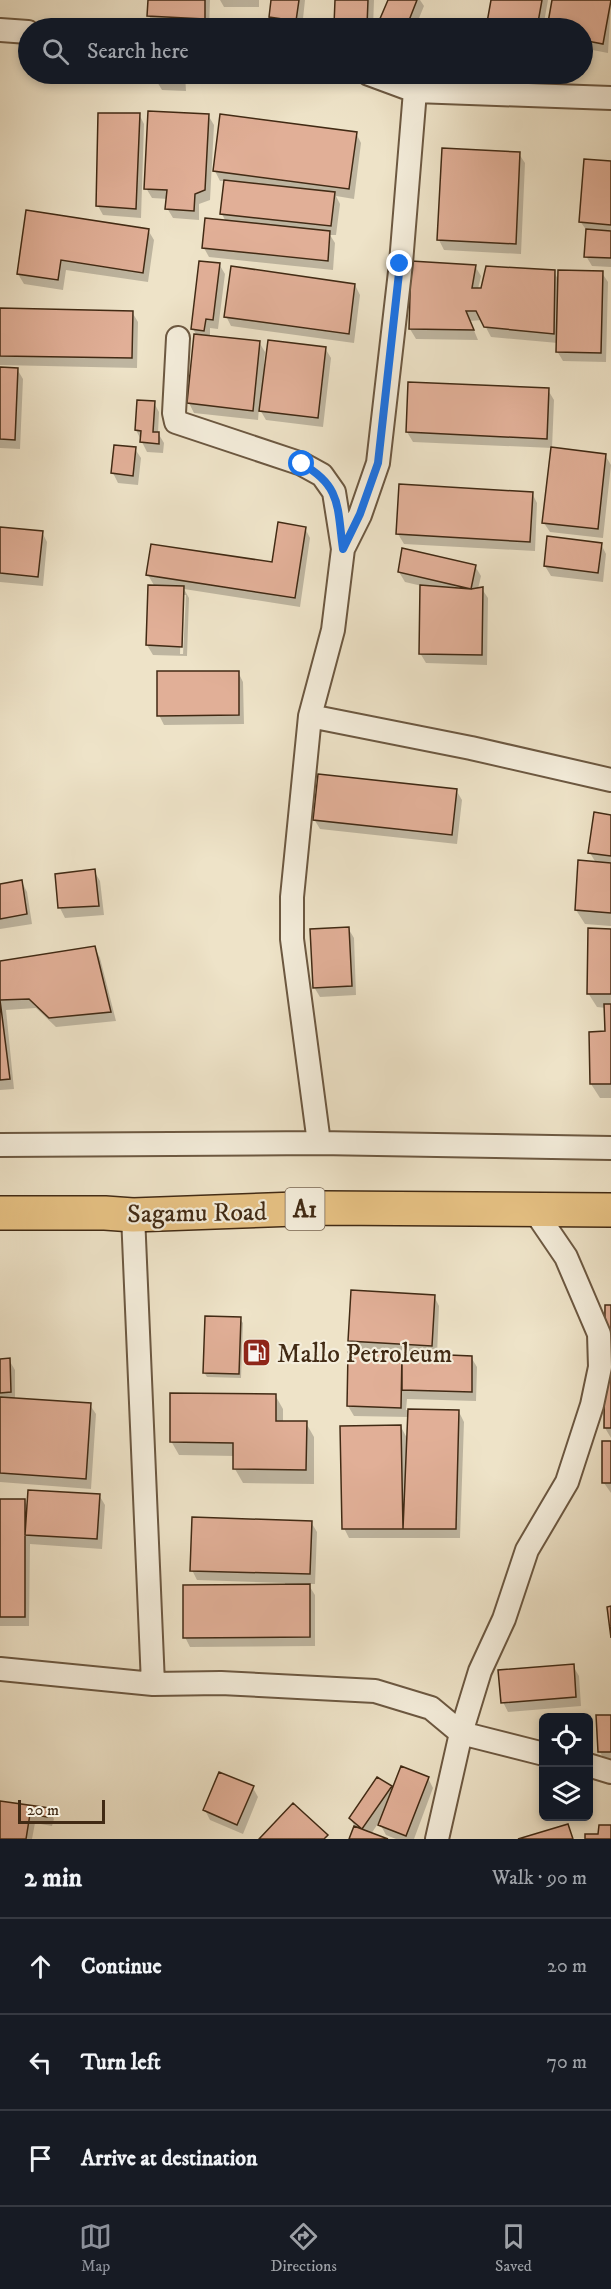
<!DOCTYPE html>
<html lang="en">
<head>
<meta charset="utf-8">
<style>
  :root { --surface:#171b24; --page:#20242c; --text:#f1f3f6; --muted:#9ea1a6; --line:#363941; --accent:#8c9099 }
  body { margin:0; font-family:"IM FELL DW Pica",serif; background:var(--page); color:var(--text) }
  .controls { position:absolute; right:18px; bottom:18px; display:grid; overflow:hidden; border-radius:9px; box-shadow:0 3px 9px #0003 }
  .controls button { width:54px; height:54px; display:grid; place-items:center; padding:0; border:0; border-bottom:2px solid var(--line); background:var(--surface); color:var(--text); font:30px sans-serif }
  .scale { position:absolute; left:18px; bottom:15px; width:87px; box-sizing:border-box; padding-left:6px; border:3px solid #412a14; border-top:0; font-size:16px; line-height:21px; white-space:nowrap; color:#412a14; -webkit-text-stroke:4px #f4eddb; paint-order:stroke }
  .stop { position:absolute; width:18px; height:18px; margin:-14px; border:4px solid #1a73e8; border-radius:50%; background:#fff }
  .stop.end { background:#1a73e8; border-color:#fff; box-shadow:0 2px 6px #0008 }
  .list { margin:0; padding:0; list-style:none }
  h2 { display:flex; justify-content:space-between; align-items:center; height:78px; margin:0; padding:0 24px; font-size:26px }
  h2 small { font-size:20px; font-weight:400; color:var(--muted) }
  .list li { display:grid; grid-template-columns:39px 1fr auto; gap:18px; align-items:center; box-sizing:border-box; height:96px; padding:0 24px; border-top:2px solid var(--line) }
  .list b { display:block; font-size:22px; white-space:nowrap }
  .list em { font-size:20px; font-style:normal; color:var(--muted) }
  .icon { flex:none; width:33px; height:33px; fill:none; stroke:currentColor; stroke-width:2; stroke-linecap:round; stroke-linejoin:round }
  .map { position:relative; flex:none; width:611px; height:1839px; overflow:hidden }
  .search { position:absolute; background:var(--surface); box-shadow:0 3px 9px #0003; left:18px; right:18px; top:18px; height:66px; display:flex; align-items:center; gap:15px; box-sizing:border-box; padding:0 21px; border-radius:33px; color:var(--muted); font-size:22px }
  .sheet { height:366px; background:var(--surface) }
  nav { display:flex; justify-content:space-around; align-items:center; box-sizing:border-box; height:84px; border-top:2px solid var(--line); background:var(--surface); font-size:16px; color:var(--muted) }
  nav a { display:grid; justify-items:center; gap:3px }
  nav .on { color:var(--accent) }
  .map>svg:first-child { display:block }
</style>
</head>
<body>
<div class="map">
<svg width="611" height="1839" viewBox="0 0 611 1839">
  <rect width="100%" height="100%" fill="#eee3c8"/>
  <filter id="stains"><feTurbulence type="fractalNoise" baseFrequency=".00333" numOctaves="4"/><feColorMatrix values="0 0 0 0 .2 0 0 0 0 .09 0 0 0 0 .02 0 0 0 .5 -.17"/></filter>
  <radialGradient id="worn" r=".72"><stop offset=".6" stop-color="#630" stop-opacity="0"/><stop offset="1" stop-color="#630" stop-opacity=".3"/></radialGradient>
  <path fill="#0003" fill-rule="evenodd" d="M150,0H210L209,28L155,26L149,16Z
    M220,0H259V7H224Z
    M273,0H305L302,28L276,27L271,17Z
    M337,0H374L373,28H338Z
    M390,0H420L424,6L415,28H378Z
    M493,0H548L543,28H488Z
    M554,0H611L608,53L582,48V28H548Z
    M157,74H185L186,91L162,90L156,80Z
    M139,114L144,124L141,218L103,215L98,206Z
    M208,115L214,125L210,200L199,204V220L173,218L167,208L168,199L152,198L146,188Z
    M356,133L361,143L354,199L336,196L340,204L336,235H330L335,243L333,270L209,257L204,248L226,222L222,214L225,181H220L215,171Z
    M519,154L525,163L521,254L444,250L439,240Z
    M611,163V267L592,266L586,256L587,231L580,221Z
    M148,230L154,240L148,282L66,270L63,290L24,284L18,274Z
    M219,264L225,274L218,329L210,328V337L259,342L265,352L264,364L266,365L325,348L331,358L323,427L266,420L259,408L258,420L194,413L189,403L196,334L193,329Z
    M475,266L481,276L478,289L554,272L559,281L602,273L608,282L606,362L563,361L557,351L558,343L491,337L482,320L470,321L478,340L416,339L410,329Z
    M355,285L360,295L354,343L231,326L226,316Z
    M0,310L132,312L138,322L137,368L0,365Z
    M0,368L17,369L23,379L20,449L0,448Z
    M410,383L548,390L554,400L552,448L413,442L407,432Z
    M154,403L159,412L158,433L164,443L163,453L147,452L136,430Z
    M135,449L141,458L138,485L118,483L113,473Z
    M605,455L611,465L603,538L550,532L544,523Z
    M532,493L537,503L535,551L404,544L398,534Z
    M0,528L42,532L47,542L43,586L0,582Z
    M305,528L310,538L300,607L184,589L189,598L187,656L153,655L147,645L155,587L148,575L273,564ZM182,595H186L183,654H180Z
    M601,544L606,554L603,582L551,576L545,566Z
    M475,566L481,576L478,589H482L488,598L487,665L426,663L420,653L422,586L405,582L399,572Z
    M238,672L243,682L244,724L164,725L159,715Z
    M456,790L462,800L457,844L320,829L314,819Z
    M611,816V926L585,924L576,910L596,863L590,853Z
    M94,871L100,881L104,915L65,918L60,908Z
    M22,882L27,892L32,924L0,929V885Z
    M348,928L354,938L356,995L320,997L314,987Z
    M611,930V1098H600L591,1084L607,1033L606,1008L597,1007L588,993Z
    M95,948L100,958L116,1021L56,1027L36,1008L6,1010L14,1089L0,1090V962Z
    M434,1296L439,1306L437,1356L471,1357L477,1367L476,1401L407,1399L406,1410L459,1412L464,1422L460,1538H349L344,1528L401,1427L408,1440L409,1417L354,1416L348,1406L349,1353L372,1354V1351L355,1350L350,1341Z
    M611,1307V1438L605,1428Z
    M240,1319L243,1323L241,1378L207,1377L204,1372Z
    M0,1360H9L15,1370V1400L90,1405L96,1414L91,1489L0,1482Z
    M275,1395L283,1409V1422L306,1423L314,1437V1484L243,1483L235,1469V1456L179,1455L171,1441Z
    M603,1442H611V1493L604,1483Z
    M99,1495L105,1505L102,1549L30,1544L29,1626H0V1500H24L28,1507Z
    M311,1522L317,1532L315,1584H308L315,1595V1646L190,1647L185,1637L285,1586V1583L197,1580L192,1570Z
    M573,1666L579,1676L581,1706L508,1712L503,1702Z
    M611,1716V1761H605L600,1752Z
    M428,1778L433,1788L414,1839H396L386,1835L379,1822L371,1834L383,1839H351L355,1827L350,1818L391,1787L393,1791Z
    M253,1788L258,1797L243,1834L210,1820L205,1810Z
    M0,1802L48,1809L54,1819L52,1826L35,1823L32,1839H0Z"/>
  <path fill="#e1af97" stroke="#412a14" stroke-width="1.5" d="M148,0H205V19L147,16Z
    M271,0H299L296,21L269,17Z
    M335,0H368L367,26L334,25Z
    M388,0H417L406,28H376Z
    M491,0H542L537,28H486Z
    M552,0H611L603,44L582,40V28H547Z
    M155,74H181V82L155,80Z
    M148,111L209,114L205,190L195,194L194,211L165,209L167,190L144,189Z
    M98,113H140L136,209L96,206Z
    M220,114L357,132L349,189L213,171Z
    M442,148L520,152L516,244L437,240Z
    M584,159L611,161V225L579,222Z
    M224,180L335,192L331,226L220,214Z
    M26,210L149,229L143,273L61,260L58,280L17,274Z
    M205,218L330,231L328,261L202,248Z
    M586,229L611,231V258L584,257Z
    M199,261L220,263L213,320L206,319L204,331L191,329Z
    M411,261L476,265L472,288H481L486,266L555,270L554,334L484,327L476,311H466L474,330L409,329Z
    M231,266L355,284L349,334L224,317Z
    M558,270L603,271L601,353L556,352Z
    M0,308L133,311L132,358L0,356Z
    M194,334L260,341L253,411L187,403Z
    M268,340L326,347L318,418L259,411Z
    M0,367L18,368L15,440L0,439Z
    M408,382L549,388L547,439L406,432Z
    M137,400L155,401L153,432H159V444L140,442L141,431L135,430Z
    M114,445L136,447L133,476L111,473Z
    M551,447L606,454L598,529L542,523Z
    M399,484L533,492L530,542L396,534Z
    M278,522L306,527L295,598L146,575L151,544L272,562Z
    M0,527L43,531L38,577L0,573Z
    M547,536L602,543L598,573L544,566Z
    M402,548L476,565L471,589L398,572Z
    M148,585L184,586L182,647L146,645Z
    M420,585L471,589L483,587L482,655L419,654Z
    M157,671H239V715L157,716Z
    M318,774L457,789L452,835L313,820Z
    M594,812L611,815V856L588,853Z
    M578,860L611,863V913L575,910Z
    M95,869L99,906L58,908L55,874Z
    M22,880L27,914L0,919V884Z
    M349,927L352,986L313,988L310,929Z
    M588,928L611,929V994H587Z
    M95,946L111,1012L49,1018L29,999L0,1000V961Z
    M0,1000L10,1079L0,1080Z
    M604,1004H611V1084H590L589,1032L605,1031Z
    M351,1290L435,1295L432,1346L348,1341Z
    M605,1305H611V1428H604Z
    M205,1316L241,1317L239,1374L203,1373Z
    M348,1352L402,1353L401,1408L347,1406Z
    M402,1353L472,1356V1392L402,1390Z
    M10,1358L11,1392L0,1393V1359Z
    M170,1393L276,1394V1421H307L306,1470L233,1469V1443L170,1442Z
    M0,1397L91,1403L86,1479L0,1473Z
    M408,1409L459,1410L456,1529H403Z
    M401,1425L403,1529H342L340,1426Z
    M602,1441H611V1483H602Z
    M28,1490L100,1494L97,1539L25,1535Z
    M0,1499H25V1617H0Z
    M192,1517L312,1521L310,1574L190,1571Z
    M310,1584V1637L183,1638V1585Z
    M611,1606V1638L607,1607Z
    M574,1664L576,1697L501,1703L498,1670Z
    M596,1715H611V1752H598Z
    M401,1766L429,1777L406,1836L378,1825Z
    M219,1772L254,1786L237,1825L203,1810Z
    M377,1777L392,1786L362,1829L349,1818Z
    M0,1801L49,1808L47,1817L30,1814L26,1839H0Z
    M293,1803L328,1835L324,1839H259Z
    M568,1824L573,1839H518Z
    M599,1825H611V1839H585V1834H598Z
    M354,1826L367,1831L388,1839H349Z"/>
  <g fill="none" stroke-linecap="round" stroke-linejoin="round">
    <defs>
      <path id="street" d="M0,30L28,32
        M369,74L415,91L611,98
        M178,338L174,413L176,422L302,464L322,475L334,492L343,549
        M310,716L471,748L611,780
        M319,1143L292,939V897L310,716L333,630L343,549L360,515L378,463L401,263L415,91
        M0,1145L319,1143L611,1148
        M534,1210L566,1257L599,1334L600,1367L592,1405L567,1482L527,1550L504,1619L480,1671L461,1733L544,1754
        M133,1215L153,1684
        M0,1669L153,1684L221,1683L375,1691L431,1708L461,1733L437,1839
        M588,1765L611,1772"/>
      <path id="highway" d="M0,1213H105L133,1215L324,1208L611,1210"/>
    </defs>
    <use href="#street" stroke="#6c5841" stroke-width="26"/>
    <use href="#highway" stroke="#412a14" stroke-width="36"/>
    <use href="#street" stroke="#f4eddb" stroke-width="22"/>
    <use href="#highway" stroke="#e7c284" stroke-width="33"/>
  </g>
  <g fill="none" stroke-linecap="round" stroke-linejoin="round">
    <path stroke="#1a73e8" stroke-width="8" d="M302,464C342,486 337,508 343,549L360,514L378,463L400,264"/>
  </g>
  <defs>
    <symbol id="fuel-square" viewBox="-11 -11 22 22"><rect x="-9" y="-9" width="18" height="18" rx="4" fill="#8f2418" stroke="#f4eddb"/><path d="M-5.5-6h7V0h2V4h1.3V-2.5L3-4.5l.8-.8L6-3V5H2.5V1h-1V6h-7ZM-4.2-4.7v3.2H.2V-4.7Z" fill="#fff"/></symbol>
  </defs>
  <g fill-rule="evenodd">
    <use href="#fuel-square" x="240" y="1336" width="33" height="33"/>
  </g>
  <g text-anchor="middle" stroke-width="4.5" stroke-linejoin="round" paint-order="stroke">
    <rect fill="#f4eddb" stroke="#776450" stroke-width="1.5" x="285.5" y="1188" width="39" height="42" rx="4.5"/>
    <g font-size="24" font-weight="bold" fill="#412a14">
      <text x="305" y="1217">A1</text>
    </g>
    <g font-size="26" fill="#412a14" stroke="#f4eddb">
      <text transform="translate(197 1212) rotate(-1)" y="9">Sagamu Road</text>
    </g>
    <g font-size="26" fill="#412a14" stroke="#f4eddb" text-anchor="start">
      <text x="277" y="1362">Mallo Petroleum</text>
    </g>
  </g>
  <rect width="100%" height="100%" filter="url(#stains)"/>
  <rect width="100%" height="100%" fill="url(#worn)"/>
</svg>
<div class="controls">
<button><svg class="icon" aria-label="locate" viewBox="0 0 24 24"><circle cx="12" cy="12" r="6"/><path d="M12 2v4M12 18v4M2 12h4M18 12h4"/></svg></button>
<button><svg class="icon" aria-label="layers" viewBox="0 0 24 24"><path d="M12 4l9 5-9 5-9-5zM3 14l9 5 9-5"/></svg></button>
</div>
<div class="scale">20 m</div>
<div class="stop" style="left:302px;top:464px"></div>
<div class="stop end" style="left:400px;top:264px"></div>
<div class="search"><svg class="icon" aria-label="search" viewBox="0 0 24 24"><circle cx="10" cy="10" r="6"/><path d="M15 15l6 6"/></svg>Search here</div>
</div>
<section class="sheet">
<h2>2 min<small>Walk · 90 m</small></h2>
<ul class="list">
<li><svg class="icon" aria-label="ahead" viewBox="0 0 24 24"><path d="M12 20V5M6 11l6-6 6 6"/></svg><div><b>Continue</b></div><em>20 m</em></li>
<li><svg class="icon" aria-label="left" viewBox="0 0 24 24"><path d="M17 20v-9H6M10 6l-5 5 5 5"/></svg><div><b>Turn left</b></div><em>70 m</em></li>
<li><svg class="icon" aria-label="arrive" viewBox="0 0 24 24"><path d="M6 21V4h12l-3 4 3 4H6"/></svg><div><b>Arrive at destination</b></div></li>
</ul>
</section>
<nav>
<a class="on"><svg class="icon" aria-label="map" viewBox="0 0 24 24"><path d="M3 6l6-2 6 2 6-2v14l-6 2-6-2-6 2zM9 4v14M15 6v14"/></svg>Map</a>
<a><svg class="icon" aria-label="directions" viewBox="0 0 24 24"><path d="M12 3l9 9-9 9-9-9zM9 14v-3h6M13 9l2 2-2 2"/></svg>Directions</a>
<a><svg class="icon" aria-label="saved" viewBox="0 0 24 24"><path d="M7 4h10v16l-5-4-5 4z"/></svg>Saved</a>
</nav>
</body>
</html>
